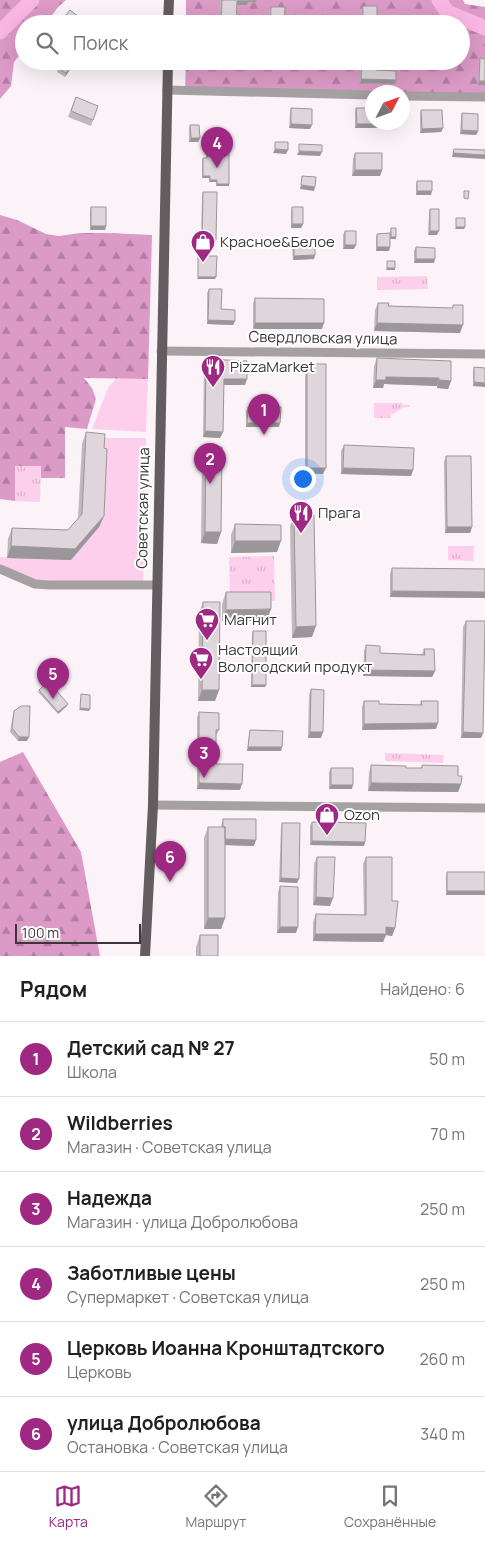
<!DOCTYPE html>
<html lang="ru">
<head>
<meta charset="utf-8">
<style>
  :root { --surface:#fff; --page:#f2f2f2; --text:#202124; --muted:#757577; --line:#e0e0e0; --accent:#9e2882 }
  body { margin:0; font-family:Manrope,sans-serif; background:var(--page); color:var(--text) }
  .compass { position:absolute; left:365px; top:85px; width:45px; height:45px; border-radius:50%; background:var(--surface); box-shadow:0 5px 20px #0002; rotate:49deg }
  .scale { position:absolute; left:15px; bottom:12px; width:126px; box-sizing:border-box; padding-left:5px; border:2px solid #3a3739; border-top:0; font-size:14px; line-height:18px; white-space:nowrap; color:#3a3739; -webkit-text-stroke:4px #fff; paint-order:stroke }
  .you { position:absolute; left:302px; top:478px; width:18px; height:18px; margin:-12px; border:4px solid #fff; border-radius:50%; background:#1a73e8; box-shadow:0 0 0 8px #1a73e833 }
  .badge { display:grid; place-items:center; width:32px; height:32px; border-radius:50%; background:var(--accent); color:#fff; font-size:16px; font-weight:700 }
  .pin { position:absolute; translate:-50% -41px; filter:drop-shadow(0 1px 2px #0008) }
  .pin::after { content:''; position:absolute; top:26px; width:18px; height:15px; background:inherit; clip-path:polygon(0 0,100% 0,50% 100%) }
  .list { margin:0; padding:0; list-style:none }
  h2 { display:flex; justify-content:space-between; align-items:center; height:65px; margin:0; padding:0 20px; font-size:21px }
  h2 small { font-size:16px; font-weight:400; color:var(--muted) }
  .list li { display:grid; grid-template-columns:32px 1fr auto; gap:15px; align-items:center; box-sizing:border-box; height:75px; padding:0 20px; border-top:1px solid var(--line) }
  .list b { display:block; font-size:19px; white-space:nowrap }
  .list p { margin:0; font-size:16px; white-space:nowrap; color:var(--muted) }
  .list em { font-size:16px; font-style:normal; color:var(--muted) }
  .icon { flex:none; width:28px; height:28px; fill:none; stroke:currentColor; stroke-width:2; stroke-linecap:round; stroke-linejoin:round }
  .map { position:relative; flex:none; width:485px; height:956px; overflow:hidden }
  .search { position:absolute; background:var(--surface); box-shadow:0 5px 20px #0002; left:15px; right:15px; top:15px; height:55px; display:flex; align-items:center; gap:12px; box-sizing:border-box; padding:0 18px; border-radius:28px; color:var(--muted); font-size:19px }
  .sheet { height:515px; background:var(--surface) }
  nav { display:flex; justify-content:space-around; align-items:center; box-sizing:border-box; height:70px; border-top:1px solid var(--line); background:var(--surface); font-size:14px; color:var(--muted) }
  nav a { display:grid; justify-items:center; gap:2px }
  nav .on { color:var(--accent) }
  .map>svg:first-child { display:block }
</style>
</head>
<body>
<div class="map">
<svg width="485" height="956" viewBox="0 0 485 956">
  <defs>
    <pattern id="forest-firs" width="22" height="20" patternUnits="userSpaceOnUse" patternTransform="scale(1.25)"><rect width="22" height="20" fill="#dc9ac6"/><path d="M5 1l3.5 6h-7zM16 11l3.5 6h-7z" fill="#b37ea2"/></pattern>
    <pattern id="park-tufts" width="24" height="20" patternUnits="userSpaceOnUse" patternTransform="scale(1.25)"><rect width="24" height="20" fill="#feceed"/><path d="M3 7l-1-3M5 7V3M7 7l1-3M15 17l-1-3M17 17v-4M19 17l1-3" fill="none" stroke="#dab2cc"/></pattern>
  </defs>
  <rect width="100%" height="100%" fill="#fbf3f8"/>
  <path fill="#feceed" d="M116,379H148L146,432L92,429L108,388Z
    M101,438H146L143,584L50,585L0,569V557L71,560L99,527Z"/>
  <path fill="url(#forest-firs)" d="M0,0H66L58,7L46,24H24V50L14,62L11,86L0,99Z
    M186,0H463L465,4L485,7V97L402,92L185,91L186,61H461V24H186Z
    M0,215L17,220L46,234L59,236L80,233H108L152,235L148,379L84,378L92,388L96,399L87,429L65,427V478H41V467L16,466L15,501L0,499Z
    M23,752L81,852L100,956H0V762Z"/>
  <path fill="url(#park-tufts)" d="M427,276L428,289L377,290V277Z
    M374,403H402V405H410V407H403L395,413L391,414V418H374Z
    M15,466H41L40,502L15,501Z
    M448,546H474L473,561L448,560Z
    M274,556L275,601H230L229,557Z
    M385,753L444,755L443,763L385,761Z"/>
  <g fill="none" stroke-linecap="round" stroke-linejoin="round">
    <path stroke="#fab6e3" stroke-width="15" d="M439,0L447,12L485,28
      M0,32L32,0"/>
    <path stroke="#a5a1a3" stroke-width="9" d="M167,90L372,95
      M402,96L485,97
      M161,351L485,354
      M0,569L35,584L50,585H157
      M153,805L485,808"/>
    <path stroke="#635d60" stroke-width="10" d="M168,24L169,0
      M145,956L153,805L168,61"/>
  </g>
  <path fill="#bfb8bc" d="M220,0H257L256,2H248L247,5H237L236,24H220Z
    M363,6L377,24H361V10Z
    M271,7L284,24H268L269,11Z
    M63,19L83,20L82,23L84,24H62L61,23Z
    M480,58L485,85H478L479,62Z
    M75,61H76L75,62L65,77L57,72L58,68Z
    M361,61H376V70L395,84L360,83V63Z
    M76,97L98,106L91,126L68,117Z
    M291,108L310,129L289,128L290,112Z
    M356,108L380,128H355V112Z
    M421,110L443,128L441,132L420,133V114Z
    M462,113L478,131L476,135L460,134L461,117Z
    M190,125L198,142H189V129Z
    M217,145L229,184V186H216V182H209V178H202V160L203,158H206L207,153H216Z
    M355,153L382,170L380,176H352L353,159Z
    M417,181L431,195H416V185Z
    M203,192L216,240L214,244H201L202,196Z
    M91,207L106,226L105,230H90V211Z
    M292,207L303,224L301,228H291V211Z
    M430,209L437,235H428L429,213Z
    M391,228L396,239H390L389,251H376V238L377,234L390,233Z
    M345,231L354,249H343V235Z
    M294,244L315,255L314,259L293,260L292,248Z
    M416,247L434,263H414V251Z
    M209,289L221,309L235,321L233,325L207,324V293Z
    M255,298L322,329H253V304Z
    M378,303L388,306L452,308L453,305L460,333L374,331L375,310Z
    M377,358L451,381L448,389L437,388V386L384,384L383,388H373L374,366Z
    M206,359L245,385H224L223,432L220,438L203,437L204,365Z
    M307,364L323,474H305V370Z
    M474,367L485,368L473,386V371Z
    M248,407L279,427H246V411Z
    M86,432L104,448V516L99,527L71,560L7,558L8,539L12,528L68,530L78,518L82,444Z
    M344,445L413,470L411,476L341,474V451Z
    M206,447L221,532L217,544L201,543L202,458Z
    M446,456L472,527L470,533H445L444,462Z
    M294,515L312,637L292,638L290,526Z
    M235,524L277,552L231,553V535Z
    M392,568L485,569V598L390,597V574Z
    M226,592L267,621H222V604Z
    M203,602L219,690L215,701H198L199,613Z
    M466,621L483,733L481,738H461L463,627Z
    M253,631L266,685L265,687H251L252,633Z
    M366,645L380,653L422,654L424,649L435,671L432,677L363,676L364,651Z
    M311,689L321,738H308L309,695Z
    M39,690L67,706L58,714L38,692Z
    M364,701L379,704L420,705L421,701L436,729L362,730V707Z
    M14,711L27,741H18L10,732L13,715Z
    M199,712L219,730L216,736V764L240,790L197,789V718Z
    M250,730L282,747L281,751H247L249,734Z
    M371,765L406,768H421L422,765L458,776L461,784L458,792L368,791L369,773Z
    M331,768L352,789H329V772Z
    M223,819L254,846L225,845V918L221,929H204V838L208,827H221Z
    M312,822L365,842L364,846L310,845V826Z
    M282,823L297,883L279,882L281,827Z
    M317,857L330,906L313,905L314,864Z
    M366,857L392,901L395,928L392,936L386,935L383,942L313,941V922L316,914L364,915L363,864Z
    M447,872H485V895H446V876Z
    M280,886L296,933H277L278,892Z
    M200,935L218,956H196V947Z"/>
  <path fill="#9b9699" d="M257,0L256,2H248L247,5H235L237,1Z
    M75,61H76L75,62L65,77L66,73Z
    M361,79L396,80L395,84L360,83Z
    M479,81H485V85H478Z
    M291,124L312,125L310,129L289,128Z
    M357,124H381L380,128H355Z
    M443,128L441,132L420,133L422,129Z
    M462,130L478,131L476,135L460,134Z
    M191,138H200L198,142H189Z
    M275,149L288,150L286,154L273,153Z
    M299,151L322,152L320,156L297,155Z
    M453,153L485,155V159L452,157Z
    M355,170H382L380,176H352Z
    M203,176H210L209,178H202Z
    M210,180H217L216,182H209Z
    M217,184H229V186H216Z
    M301,185L315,187L314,191L300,189Z
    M417,191H432L431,195H416Z
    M292,224H303L301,228H291Z
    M91,226H106L105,230H90Z
    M456,227H465L464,229H455Z
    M430,231H439L437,235H428Z
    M391,237H396V239H390Z
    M202,240H216L214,244H201Z
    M345,245H356L354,249H343Z
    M377,247H390L389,251H376Z
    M315,255L314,259L293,260L294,256Z
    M416,259H435L434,263H414Z
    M387,268H395V270H386Z
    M198,277H216L215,279H197Z
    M208,320L235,321L233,325L207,324Z
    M255,323H324L322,329H253Z
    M377,323L463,325L460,333L374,331Z
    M386,377L439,378L437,386L384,384L383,388H373L376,380Z
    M224,379H247L245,385H222Z
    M439,380L451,381L448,389L437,388Z
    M474,382L485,383V387L473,386Z
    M247,423H280L279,427H246Z
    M205,431L223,432L220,438L203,437Z
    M307,468H326L323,474H305Z
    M343,468L413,470L411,476L341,474Z
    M104,516L99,527L71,560L7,558L11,546L75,549Z
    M447,527H472L470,533H445Z
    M205,532H221L217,544L201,543Z
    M235,541H281L277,552L231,553Z
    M392,591L485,592V598L390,597Z
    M271,609L267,621H222L226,610Z
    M316,626L312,637L292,638L296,627Z
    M365,670L435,671L432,677L363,676Z
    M252,685H266L265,687H251Z
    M202,690H219L215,701H198Z
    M68,704L67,706L58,714V712Z
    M80,708L90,709L89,711L79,710Z
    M438,723L436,729L362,730L364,724Z
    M310,732H323L321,738H308Z
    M463,732L483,733L481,738H461Z
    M19,737H29L27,741H18Z
    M248,747H282L281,751H247Z
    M199,783L242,784L240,790L197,789Z
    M371,783L461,784L458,792L368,791Z
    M331,785H353L352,789H329Z
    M223,839L256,840L254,846L221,845Z
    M312,841L365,842L364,846L310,845Z
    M281,878L299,879L297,883L279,882Z
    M447,891H485V895H446Z
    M316,897L333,898L330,906L313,905Z
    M208,918H225L221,929H204Z
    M280,927H298L296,933H277Z
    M386,927L395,928L392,936L386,935L383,942L313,941L315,934Z"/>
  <path fill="#ded6db" stroke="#9b9699" d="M222,0H249V1H237L236,24H221Z
    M363,6H377V24H363Z
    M271,7H285L284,24H270Z
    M70,10L83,20L82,22L84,24H69L63,19Z
    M480,58L485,59V81H479Z
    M62,61H75L66,73L58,68Z
    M362,61H376V70L396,71V80L361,79Z
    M76,97L98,106L93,120L71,111Z
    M291,108L312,109V125L291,124Z
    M356,108H372V122H381V124H357Z
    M421,110H442L443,128L422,129Z
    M462,113L478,114V131L462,130Z
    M190,125H199L200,138H191Z
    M275,142H288V150L275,149Z
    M299,144L322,145V152L299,151Z
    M217,145H229V184H217V180H210V176H203V158H207V153H217Z
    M454,149L485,150V155L453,153Z
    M355,153H382V170H355Z
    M302,176L316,177L315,187L301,185Z
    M417,181H432V191H417Z
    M464,191H469L468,199L464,198Z
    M203,192H217L216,240H202Z
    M91,207H106V226H91Z
    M292,207H303V224H292Z
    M430,209H439V231H430Z
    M456,218H465V227H456Z
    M391,228H396V237H391Z
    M345,231H356V245H345Z
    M390,233V247H377V234Z
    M315,243V255L294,256V244Z
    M416,247L435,248V259H416Z
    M198,256H217L216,277H198Z
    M387,261H395V268H387Z
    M209,289H222L221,309L235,310V321L208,320Z
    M255,298L324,299V323H255Z
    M378,303H389L388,306L453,308V305H463V325L377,323Z
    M377,358L451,361V381L439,380V378L386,377V380H376Z
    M206,359L247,361V379H224L223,432L205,431Z
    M307,364H326V468H307Z
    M474,367L485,368V383L474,382Z
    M248,407H281L280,423H247Z
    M86,432L105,434L104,448L107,449L104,516L75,549L11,546L12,528L68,530L82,514Z
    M344,445L414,448L413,470L343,468Z
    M206,447H222L221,532H205Z
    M446,456H471L472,527H447Z
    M294,515H314L316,626L296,627Z
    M235,524L281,525V541H235Z
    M392,568L485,569V592L392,591Z
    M226,592H271V609L226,610Z
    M203,602H220L219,690H202Z
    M466,621H485L483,733L463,732Z
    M253,631H266V685H252Z
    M366,645L380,646V653L425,655L424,649H434L435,671L365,670Z
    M48,681L68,704L58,712L39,690Z
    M311,689L324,690L323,732H310Z
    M81,694L90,695V709L80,708Z
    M364,701H379V704L422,705L421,701H438V723L364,724Z
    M21,706H30L29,737H19L12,728L14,711Z
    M199,712L219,713V730H216V764H243L242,784L199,783Z
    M250,730L283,731L282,747H248Z
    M371,765L406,766V768H422V765L458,766V776H462L461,784L371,783Z
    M331,768H353V785H331Z
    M223,819H256V840L225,839V827H223Z
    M312,822L366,823L365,842L312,841Z
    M282,823H300L299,879L281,878Z
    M208,827H225V918H208Z
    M317,857H335L333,898L316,897Z
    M366,857H392V901H398L395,928L386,927V934H315L316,914L366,915Z
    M447,872H485V891H447Z
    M280,886L298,887V927H280Z
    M200,935H218V956H200Z"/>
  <defs>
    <symbol id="shop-pin" viewBox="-11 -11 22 30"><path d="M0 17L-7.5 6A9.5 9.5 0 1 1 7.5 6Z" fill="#9e2882" stroke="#fff"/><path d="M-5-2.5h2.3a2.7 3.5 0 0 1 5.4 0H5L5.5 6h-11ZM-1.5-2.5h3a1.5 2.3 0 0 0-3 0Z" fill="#fff"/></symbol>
    <symbol id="restaurant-pin" viewBox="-11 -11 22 30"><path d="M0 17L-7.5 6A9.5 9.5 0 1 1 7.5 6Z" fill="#9e2882" stroke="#fff"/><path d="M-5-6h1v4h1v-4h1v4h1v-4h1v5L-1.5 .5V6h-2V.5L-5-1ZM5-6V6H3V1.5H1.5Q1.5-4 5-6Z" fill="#fff"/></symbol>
    <symbol id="supermarket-pin" viewBox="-11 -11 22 30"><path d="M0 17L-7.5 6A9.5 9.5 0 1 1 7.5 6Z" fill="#9e2882" stroke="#fff"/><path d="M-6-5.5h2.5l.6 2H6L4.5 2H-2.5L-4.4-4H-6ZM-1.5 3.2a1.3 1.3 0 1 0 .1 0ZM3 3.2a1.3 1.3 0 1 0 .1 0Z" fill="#fff"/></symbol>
  </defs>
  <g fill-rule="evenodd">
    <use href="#shop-pin" x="189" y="228" width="28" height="38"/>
    <use href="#restaurant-pin" x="199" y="353" width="28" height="38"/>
    <use href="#restaurant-pin" x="287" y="499" width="28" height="38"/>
    <use href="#supermarket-pin" x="193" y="606" width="28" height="38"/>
    <use href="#supermarket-pin" x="187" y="645" width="28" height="38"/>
    <use href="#shop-pin" x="313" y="801" width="28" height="38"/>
  </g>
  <g text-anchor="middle" stroke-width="4" stroke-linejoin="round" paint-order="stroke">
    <g font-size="15" fill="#3a3739" stroke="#fff" text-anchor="start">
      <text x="220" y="247">Красное&amp;Белое</text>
      <text x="230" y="372">PizzaMarket</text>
      <text x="318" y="518">Прага</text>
      <text x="224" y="625">Магнит</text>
      <text x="218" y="655">Настоящий<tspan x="218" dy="17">Вологодский продукт</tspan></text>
      <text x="344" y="820">Ozon</text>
    </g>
    <g font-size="15" fill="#3a3739" stroke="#fff">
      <text transform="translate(323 338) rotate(1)" y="5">Свердловская улица</text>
      <text transform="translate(143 508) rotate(-89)" y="5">Советская улица</text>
    </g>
  </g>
</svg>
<svg class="compass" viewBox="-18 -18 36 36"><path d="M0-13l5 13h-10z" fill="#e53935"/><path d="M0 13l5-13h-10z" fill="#757577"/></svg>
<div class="scale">100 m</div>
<div class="you"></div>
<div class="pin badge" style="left:264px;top:435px">1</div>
<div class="pin badge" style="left:210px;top:484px">2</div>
<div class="pin badge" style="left:204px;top:778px">3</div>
<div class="pin badge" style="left:217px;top:168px">4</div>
<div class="pin badge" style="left:53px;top:699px">5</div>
<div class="pin badge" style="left:170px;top:882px">6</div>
<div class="search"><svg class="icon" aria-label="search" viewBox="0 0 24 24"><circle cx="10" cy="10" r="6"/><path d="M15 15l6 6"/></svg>Поиск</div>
</div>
<section class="sheet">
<h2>Рядом<small>Найдено: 6</small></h2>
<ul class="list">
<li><span class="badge">1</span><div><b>Детский сад № 27</b><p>Школа</p></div><em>50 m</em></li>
<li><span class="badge">2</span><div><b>Wildberries</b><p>Магазин · Советская улица</p></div><em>70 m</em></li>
<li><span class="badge">3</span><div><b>Надежда</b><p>Магазин · улица Добролюбова</p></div><em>250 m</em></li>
<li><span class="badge">4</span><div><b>Заботливые цены</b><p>Супермаркет · Советская улица</p></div><em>250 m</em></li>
<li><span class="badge">5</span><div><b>Церковь Иоанна Кронштадтского</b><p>Церковь</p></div><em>260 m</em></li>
<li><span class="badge">6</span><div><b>улица Добролюбова</b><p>Остановка · Советская улица</p></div><em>340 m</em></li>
</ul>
</section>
<nav>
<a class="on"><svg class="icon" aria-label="map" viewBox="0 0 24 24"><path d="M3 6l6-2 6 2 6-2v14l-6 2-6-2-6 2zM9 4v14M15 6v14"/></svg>Карта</a>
<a><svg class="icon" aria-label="directions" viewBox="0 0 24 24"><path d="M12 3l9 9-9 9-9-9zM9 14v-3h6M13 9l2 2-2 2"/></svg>Маршрут</a>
<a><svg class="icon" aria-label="saved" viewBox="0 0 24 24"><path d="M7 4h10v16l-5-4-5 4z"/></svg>Сохранённые</a>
</nav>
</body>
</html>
